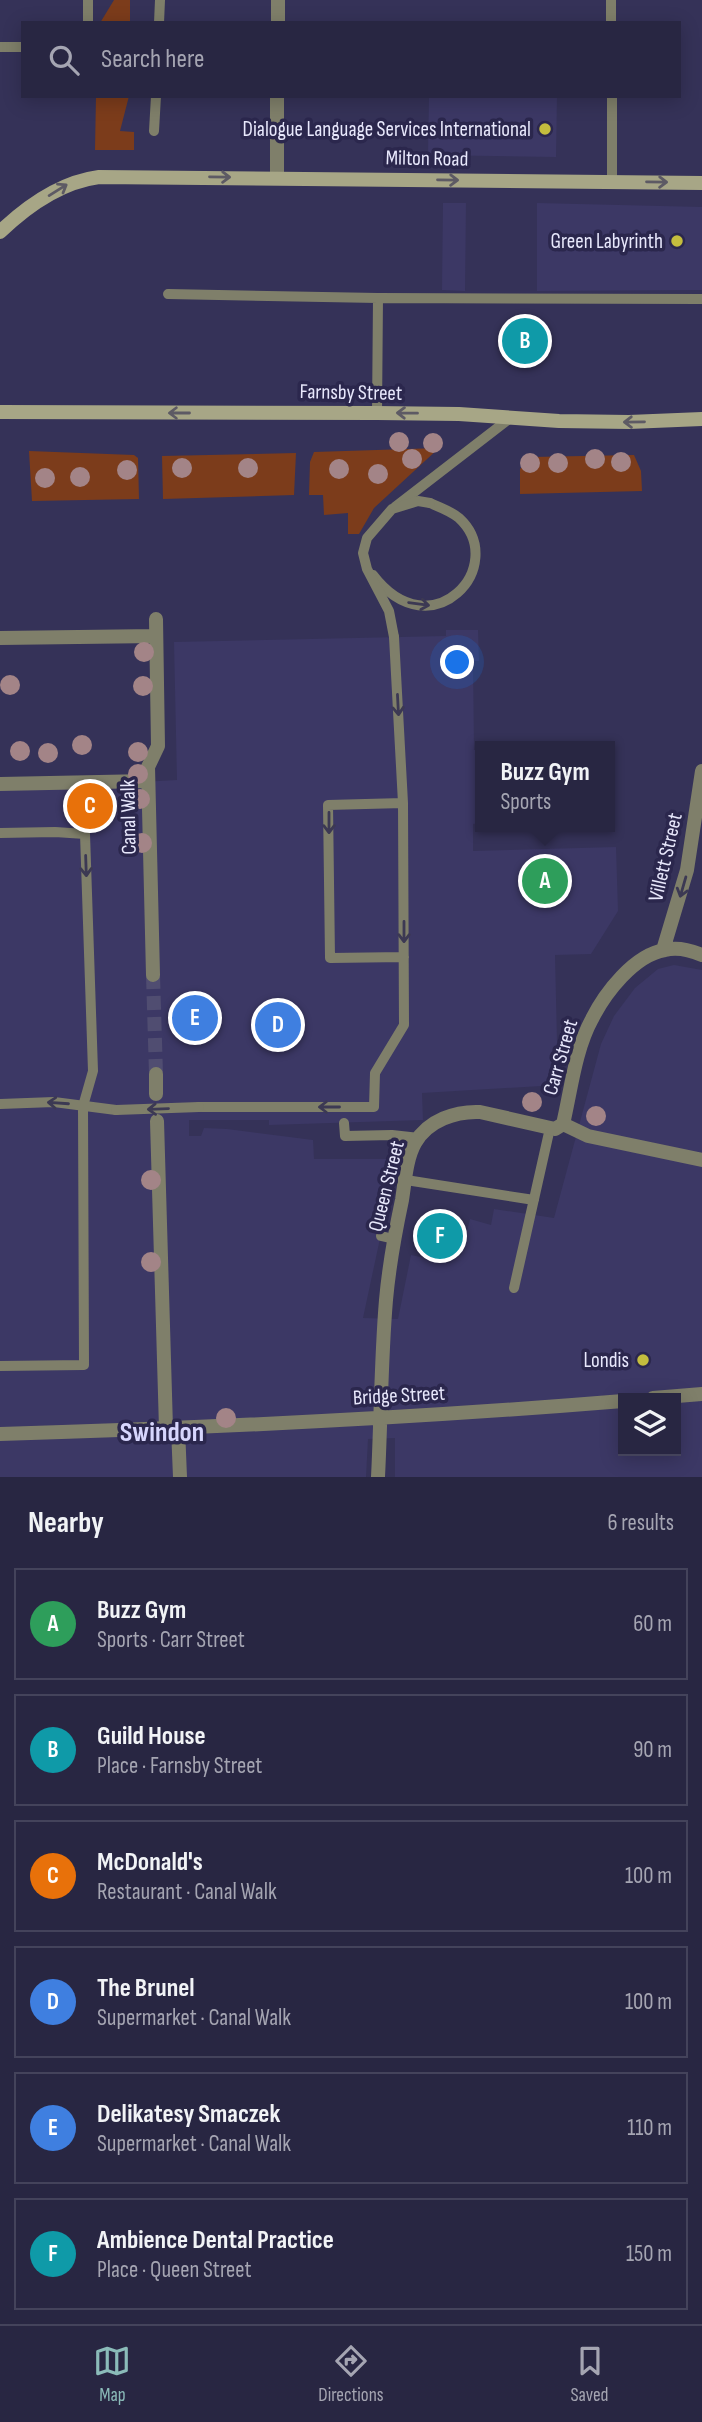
<!DOCTYPE html>
<html lang="en">
<head>
<meta charset="utf-8">
<style>
  :root { --surface:#282642; --page:#34324d; --text:#f1f3f6; --muted:#a5a5b2; --line:#44435b; --accent:#8bbbb9 }
  body { margin:0; font-family:"Sofia Sans Condensed",sans-serif; background:var(--page); color:var(--text) }
  .controls { position:absolute; right:21px; bottom:21px; display:grid; overflow:hidden; border-radius:0px; box-shadow:0 4px 18px #0003 }
  .controls button { width:63px; height:63px; display:grid; place-items:center; padding:0; border:0; border-bottom:2px solid var(--line); background:var(--surface); color:var(--text); font:35px sans-serif }
  .you { position:absolute; left:458px; top:663px; width:24px; height:24px; margin:-18px; border:5px solid #fff; border-radius:50%; background:#1a73e8; box-shadow:0 0 0 10px #1a73e833 }
  .badge { display:grid; place-items:center; width:46px; height:46px; border-radius:50%; background:var(--accent); color:#fff; font-size:23px; font-weight:700 }
  .pin { position:absolute; translate:-50% -50%; border:4px solid #fff; box-shadow:0 2px 7px #0006 }
  .popup { position:absolute; left:475px; top:741px; width:140px; height:91px; box-sizing:border-box; display:grid; place-content:center; border-radius:0px; background:var(--surface); filter:drop-shadow(0 2px 5px #0005); font-size:23px; white-space:nowrap; color:var(--muted) }
  .popup b { font-size:26px; color:var(--text) }
  .popup::after { content:''; position:absolute; left:50%; top:100%; margin-left:-14px; border:14px solid transparent; border-top-color:var(--surface) }
  .list { margin:0; padding:0; list-style:none }
  h2 { display:flex; justify-content:space-between; align-items:center; height:91px; margin:0; padding:0 28px; font-size:30px }
  h2 small { font-size:23px; font-weight:400; color:var(--muted) }
  .list li { display:grid; grid-template-columns:46px 1fr auto; gap:21px; align-items:center; box-sizing:border-box; height:112px; margin:0 14px 14px; padding:0 14px; border:2px solid var(--line); border-radius:0px }
  .list b { display:block; font-size:26px; white-space:nowrap }
  .list p { margin:0; font-size:23px; white-space:nowrap; color:var(--muted) }
  .list em { font-size:23px; font-style:normal; color:var(--muted) }
  .icon { flex:none; width:38px; height:38px; fill:none; stroke:currentColor; stroke-width:2; stroke-linecap:round; stroke-linejoin:round }
  .map { position:relative; flex:none; width:702px; height:1477px; overflow:hidden }
  .search { position:absolute; background:var(--surface); box-shadow:0 4px 18px #0003; left:21px; right:21px; top:21px; height:77px; display:flex; align-items:center; gap:18px; box-sizing:border-box; padding:0 24px; border-radius:0px; color:var(--muted); font-size:26px }
  .sheet { height:847px; background:var(--surface) }
  nav { display:flex; justify-content:space-around; align-items:center; box-sizing:border-box; height:98px; border-top:2px solid var(--line); background:var(--surface); font-size:19px; color:var(--muted) }
  nav a { display:grid; justify-items:center; gap:4px }
  nav .on { color:var(--accent) }
  .map>svg:first-child { display:block }
</style>
</head>
<body>
<div class="map">
<svg width="702" height="1477" viewBox="0 0 702 1477">
  <rect width="100%" height="100%" fill="#353258"/>
  <path fill="#3c3865" fill-rule="evenodd" d="M429,96H557L556,157L428,155Z
    M443,203H466L465,291L442,290Z
    M537,203L702,207V290L537,291Z
    M446,630H478L479,661H473L474,750H480V823L473,824V851L616,847L618,911L591,954L555,955L558,1085L422,1093L423,1120L269,1125V1120H189V1136H201L204,1128L227,1129L313,1140L314,1159H397L363,1318L398,1319L411,1255L450,1263L452,1254L461,1255L470,1219L491,1225L494,1209L554,1218L601,1044L614,1016L635,988L658,969L674,965L702,970V1477H395V1438L368,1439L366,1477H0V790L177,780L174,642L446,636ZM623,1398H676V1451H623Z"/>
  <path fill="#7c3c1b" d="M114,0H130V23H100Z
    M96,96H129L120,131L134,132V150H95Z
    M439,448L374,508L359,534H348V513L324,515L323,495H309L310,462L314,452Z
    M29,451L134,455L138,458L139,499L32,501Z
    M296,453L294,495L163,499L162,456Z
    M634,455L641,471L642,491L520,494V469L532,457Z"/>
  <g fill="none" stroke-linecap="round" stroke-linejoin="round">
    <path stroke="#504d71" stroke-width="14" stroke-dasharray="14 7" stroke-linecap="butt" d="M153,975L156,1074"/>
    <path stroke="#7f7f6a" stroke-width="10" d="M611,0V23
      M88,23V0
      M159,23L160,0
      M0,47H23
      M612,96V181
      M154,131L156,96
      M168,294L378,298L702,299
      M377,413L378,298
      M395,507L509,419
      M373,575C432,652 510,565 459,518C451,511 439,507 430,503
      M403,803L328,805L330,958L404,957
      M0,833L55,832L85,834L93,1071L83,1106L84,1365L0,1366
      M0,1104L54,1102L116,1110
      M199,1107H374L375,1073L404,1025L403,803L394,637
      M344,1123L345,1136L392,1135L419,1138
      M406,1180L534,1200
      M381,1236L394,1239
      M514,1288L550,1128"/>
    <path stroke="#7f7f6a" stroke-width="14" d="M278,23V0
      M277,178V96
      M0,638L156,636
      M0,784L148,781
      M663,950L687,870L702,771
      M153,975L148,767L158,746L156,619
      M156,1074V1094
      M157,1121L166,1428
      M563,1124C571,1090 575,1050 592,1019C605,993 634,955 665,950C677,947 690,950 702,955
      M563,1124L588,1136L702,1160
      M653,1398L702,1394
      M178,1428L180,1477
      M0,1434C208,1428 416,1418 623,1401
      M378,1477C381,1418 381,1359 386,1300C389,1266 395,1233 402,1200C405,1182 406,1159 415,1143C428,1120 456,1111 480,1112L555,1129L563,1124"/>
    <path stroke="#a7a686" stroke-width="14" d="M0,232C27,206 61,182 99,177L702,183
      M0,412L377,413L459,414L559,421L629,422L702,419"/>
    <path stroke="#7f7f6a" stroke-width="10" d="M394,637L389,611L367,569L363,553L367,538L392,509L418,501L430,503
      M116,1110L199,1107"/>
  </g>
  <g fill="#a38487">
    <circle cx="399" cy="442" r="10"/>
    <circle cx="433" cy="443" r="10"/>
    <circle cx="412" cy="459" r="10"/>
    <circle cx="595" cy="459" r="10"/>
    <circle cx="621" cy="462" r="10"/>
    <circle cx="530" cy="463" r="10"/>
    <circle cx="558" cy="463" r="10"/>
    <circle cx="182" cy="468" r="10"/>
    <circle cx="248" cy="468" r="10"/>
    <circle cx="339" cy="469" r="10"/>
    <circle cx="127" cy="470" r="10"/>
    <circle cx="378" cy="474" r="10"/>
    <circle cx="80" cy="477" r="10"/>
    <circle cx="45" cy="478" r="10"/>
    <circle cx="144" cy="652" r="10"/>
    <circle cx="10" cy="685" r="10"/>
    <circle cx="143" cy="686" r="10"/>
    <circle cx="82" cy="745" r="10"/>
    <circle cx="20" cy="751" r="10"/>
    <circle cx="138" cy="752" r="10"/>
    <circle cx="48" cy="753" r="10"/>
    <circle cx="138" cy="774" r="10"/>
    <circle cx="140" cy="799" r="10"/>
    <circle cx="142" cy="843" r="10"/>
    <circle cx="532" cy="1102" r="10"/>
    <circle cx="596" cy="1116" r="10"/>
    <circle cx="151" cy="1180" r="10"/>
    <circle cx="151" cy="1262" r="10"/>
    <circle cx="226" cy="1418" r="10"/>
  </g>
  <defs><path id="oneway-shaft" d="M-6 0H5M1.5-3L5.5 0L1.5 3" fill="none" stroke-width="1.6" stroke-linecap="round" stroke-linejoin="round" transform="scale(1.75)"/></defs>
  <g stroke="#5d5a64">
    <use href="#oneway-shaft" transform="translate(220 177) rotate(1)"/>
    <use href="#oneway-shaft" transform="translate(448 180) rotate(1)"/>
    <use href="#oneway-shaft" transform="translate(657 182) rotate(1)"/>
    <use href="#oneway-shaft" transform="translate(58 190) rotate(-32)"/>
    <use href="#oneway-shaft" transform="translate(179 413) rotate(180)"/>
    <use href="#oneway-shaft" transform="translate(407 413) rotate(-179)"/>
    <use href="#oneway-shaft" transform="translate(634 422) rotate(179)"/>
  </g>
  <g stroke="#3c3953">
    <use href="#oneway-shaft" transform="translate(419 604) rotate(8)"/>
    <use href="#oneway-shaft" transform="translate(398 705) rotate(87)"/>
    <use href="#oneway-shaft" transform="translate(329 823) rotate(90)"/>
    <use href="#oneway-shaft" transform="translate(86 866) rotate(88)"/>
    <use href="#oneway-shaft" transform="translate(683 887) rotate(106)"/>
    <use href="#oneway-shaft" transform="translate(404 932) rotate(90)"/>
    <use href="#oneway-shaft" transform="translate(58 1103) rotate(-176)"/>
    <use href="#oneway-shaft" transform="translate(329 1107) rotate(180)"/>
    <use href="#oneway-shaft" transform="translate(158 1109) rotate(178)"/>
  </g>
  <g fill="#c4bd3e" stroke="#2b274d" stroke-width="2.5">
    <circle cx="545" cy="129" r="7"/>
    <circle cx="677" cy="241" r="7"/>
    <circle cx="643" cy="1360" r="7"/>
  </g>
  <g text-anchor="middle" stroke-width="7" stroke-linejoin="round" paint-order="stroke">
    <g font-size="21" fill="#e8e8fc" stroke="#2b274d" text-anchor="end">
      <text x="531" y="136">Dialogue Language Services International</text>
      <text x="663" y="248">Green Labyrinth</text>
      <text x="629" y="1367">Londis</text>
    </g>
    <g font-size="21" fill="#e8e8fc" stroke="#2b274d">
      <text transform="translate(427 158) rotate(1)" y="7">Milton Road</text>
      <text transform="translate(351 392) rotate(1)" y="7">Farnsby Street</text>
      <text transform="translate(128 817) rotate(-91)" y="7">Canal Walk</text>
      <text transform="translate(665 857) rotate(-77)" y="7">Villett Street</text>
      <text transform="translate(560 1057) rotate(-74)" y="7">Carr Street</text>
      <text transform="translate(386 1186) rotate(-76)" y="7">Queen Street</text>
      <text transform="translate(399 1395) rotate(-3)" y="7">Bridge Street</text>
    </g>
    <g font-size="28" font-weight="bold" fill="#d7d6fd" stroke="#2b274d">
      <text x="162" y="1441">Swindon</text>
    </g>
  </g>
</svg>
<div class="controls">
<button><svg class="icon" aria-label="layers" viewBox="0 0 24 24"><path d="M12 4l9 5-9 5-9-5zM3 14l9 5 9-5"/></svg></button>
</div>
<div class="you"></div>
<div class="pin badge" style="left:545px;top:881px;background:#2e9e5b">A</div>
<div class="popup"><b>Buzz Gym</b>Sports</div>
<div class="pin badge" style="left:525px;top:341px;background:#0f9aa8">B</div>
<div class="pin badge" style="left:90px;top:806px;background:#e8710a">C</div>
<div class="pin badge" style="left:278px;top:1025px;background:#3f7fe0">D</div>
<div class="pin badge" style="left:195px;top:1018px;background:#3f7fe0">E</div>
<div class="pin badge" style="left:440px;top:1236px;background:#0f9aa8">F</div>
<div class="search"><svg class="icon" aria-label="search" viewBox="0 0 24 24"><circle cx="10" cy="10" r="6"/><path d="M15 15l6 6"/></svg>Search here</div>
</div>
<section class="sheet">
<h2>Nearby<small>6 results</small></h2>
<ul class="list">
<li><span class="badge" style="background:#2e9e5b">A</span><div><b>Buzz Gym</b><p>Sports · Carr Street</p></div><em>60 m</em></li>
<li><span class="badge" style="background:#0f9aa8">B</span><div><b>Guild House</b><p>Place · Farnsby Street</p></div><em>90 m</em></li>
<li><span class="badge" style="background:#e8710a">C</span><div><b>McDonald's</b><p>Restaurant · Canal Walk</p></div><em>100 m</em></li>
<li><span class="badge" style="background:#3f7fe0">D</span><div><b>The Brunel</b><p>Supermarket · Canal Walk</p></div><em>100 m</em></li>
<li><span class="badge" style="background:#3f7fe0">E</span><div><b>Delikatesy Smaczek</b><p>Supermarket · Canal Walk</p></div><em>110 m</em></li>
<li><span class="badge" style="background:#0f9aa8">F</span><div><b>Ambience Dental Practice</b><p>Place · Queen Street</p></div><em>150 m</em></li>
</ul>
</section>
<nav>
<a class="on"><svg class="icon" aria-label="map" viewBox="0 0 24 24"><path d="M3 6l6-2 6 2 6-2v14l-6 2-6-2-6 2zM9 4v14M15 6v14"/></svg>Map</a>
<a><svg class="icon" aria-label="directions" viewBox="0 0 24 24"><path d="M12 3l9 9-9 9-9-9zM9 14v-3h6M13 9l2 2-2 2"/></svg>Directions</a>
<a><svg class="icon" aria-label="saved" viewBox="0 0 24 24"><path d="M7 4h10v16l-5-4-5 4z"/></svg>Saved</a>
</nav>
</body>
</html>
